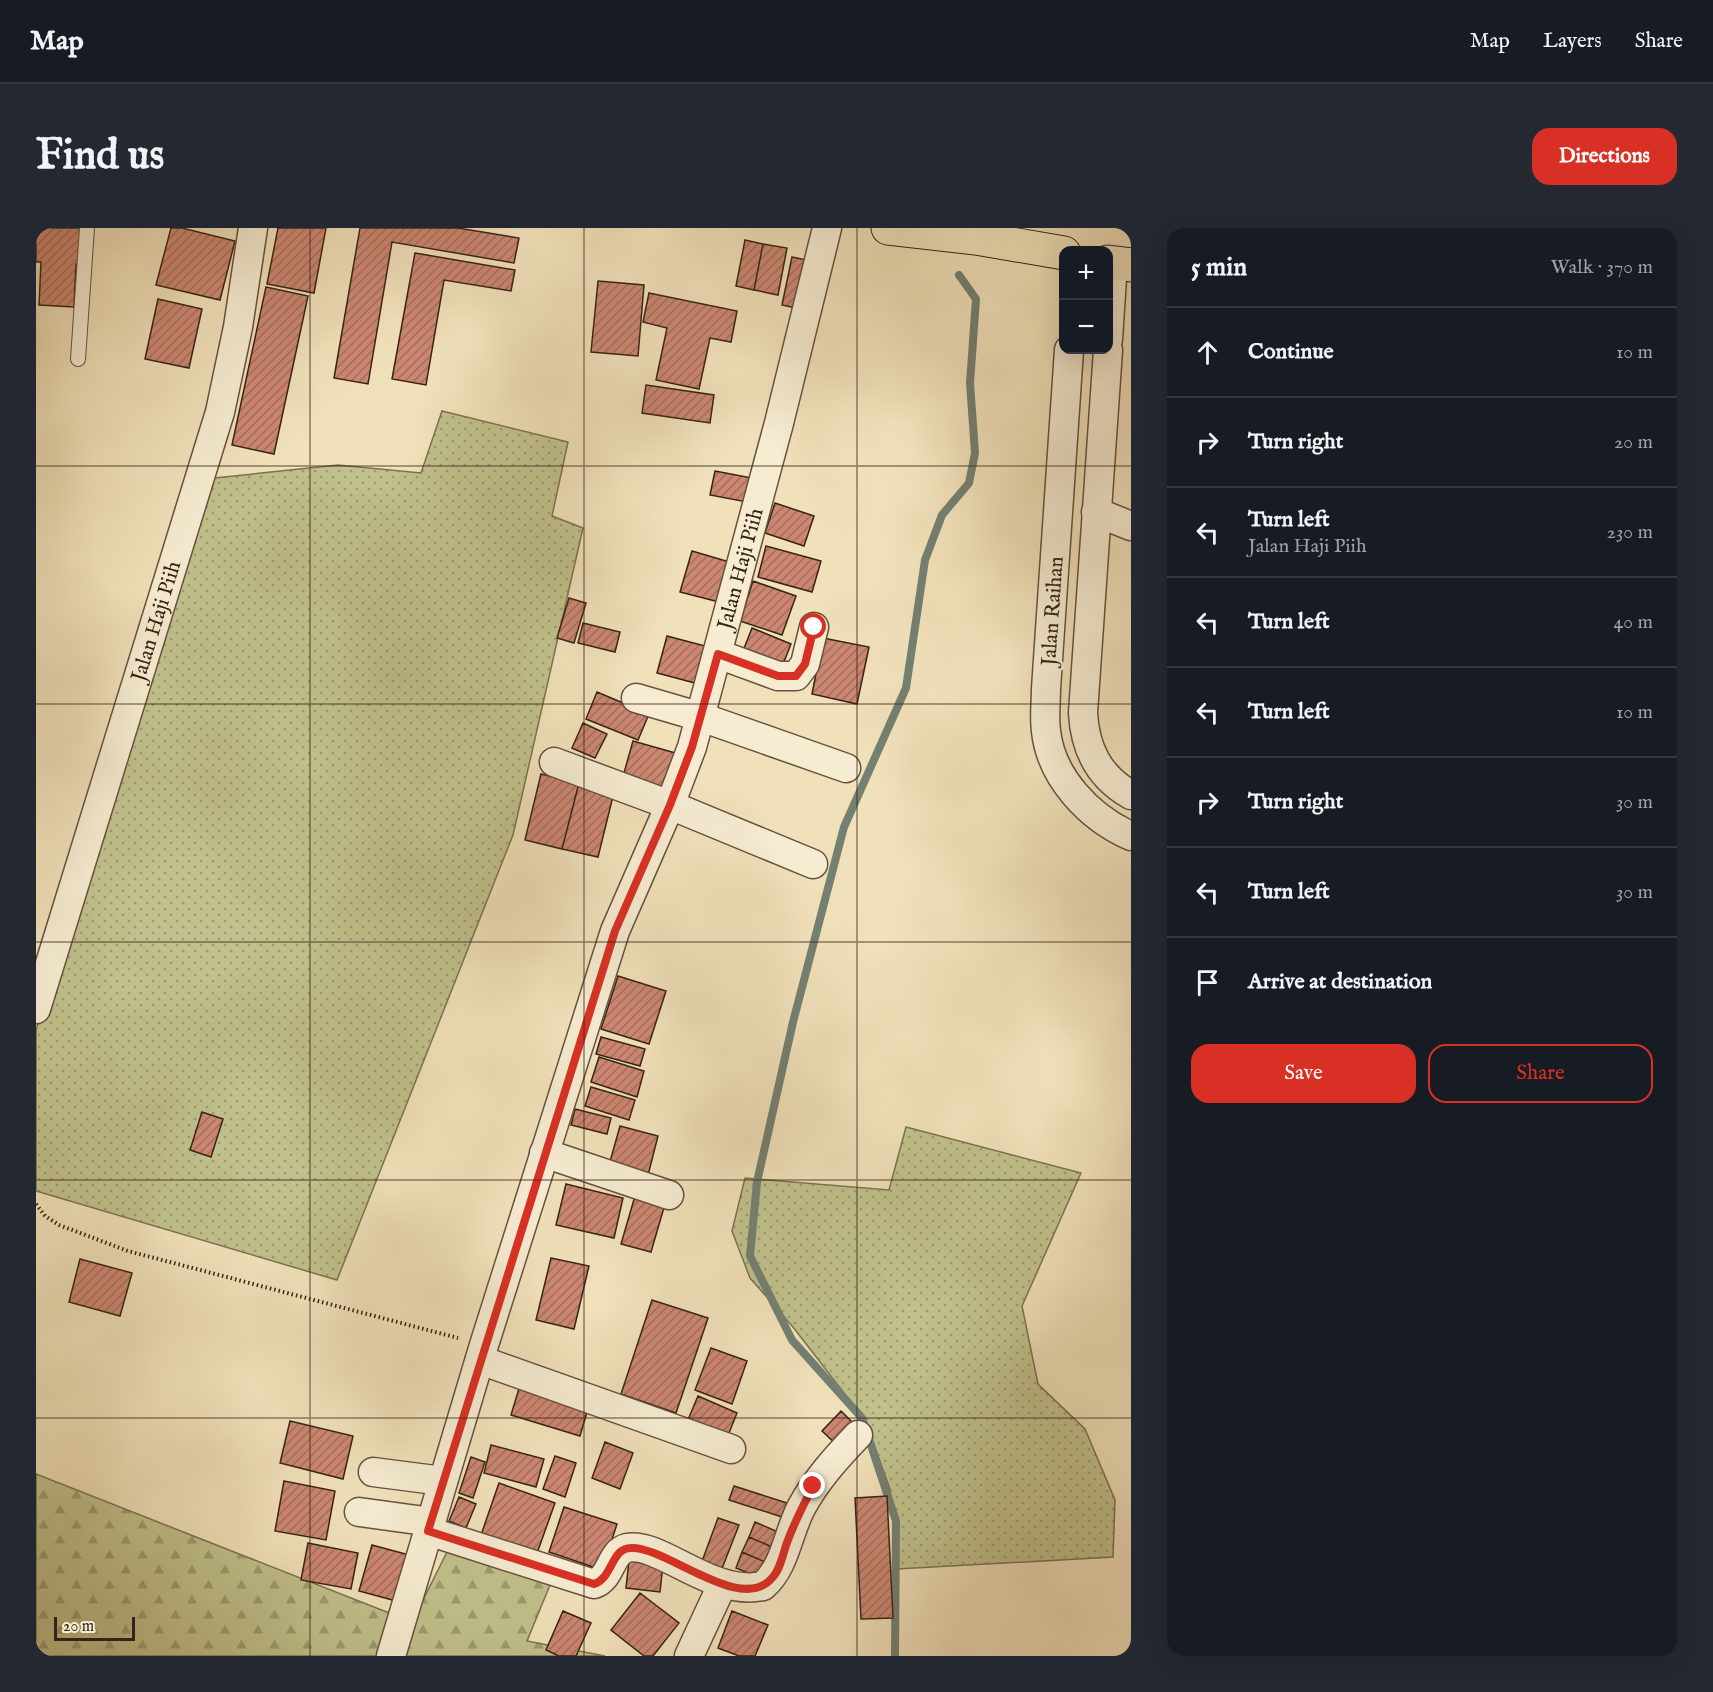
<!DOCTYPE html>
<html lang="en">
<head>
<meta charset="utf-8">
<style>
  :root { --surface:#171b24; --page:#242831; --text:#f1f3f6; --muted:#9ea1a6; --line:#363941; --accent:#d93025 }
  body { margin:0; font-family:"IM FELL English",serif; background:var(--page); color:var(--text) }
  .controls { position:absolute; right:18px; top:18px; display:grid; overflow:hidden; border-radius:12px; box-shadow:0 6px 24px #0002 }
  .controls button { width:54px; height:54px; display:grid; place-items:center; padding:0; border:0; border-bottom:2px solid var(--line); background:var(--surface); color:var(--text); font:30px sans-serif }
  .scale { position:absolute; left:18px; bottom:15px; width:81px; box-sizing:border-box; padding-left:6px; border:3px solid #372315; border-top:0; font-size:16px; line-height:21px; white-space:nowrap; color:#372315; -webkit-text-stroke:4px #f6ecd2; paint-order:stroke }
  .stop { position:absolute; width:18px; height:18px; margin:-14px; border:4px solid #d93025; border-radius:50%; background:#fff }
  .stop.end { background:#d93025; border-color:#fff; box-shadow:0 2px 6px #0008 }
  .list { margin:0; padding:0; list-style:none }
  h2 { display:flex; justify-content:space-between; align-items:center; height:78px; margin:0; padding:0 24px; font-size:26px }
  h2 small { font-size:20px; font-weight:400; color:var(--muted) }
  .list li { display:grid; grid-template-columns:39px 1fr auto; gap:18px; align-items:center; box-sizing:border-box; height:90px; padding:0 24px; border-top:2px solid var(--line) }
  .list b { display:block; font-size:22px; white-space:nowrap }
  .list p { margin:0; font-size:20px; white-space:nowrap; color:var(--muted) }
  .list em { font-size:20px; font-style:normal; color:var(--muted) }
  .actions { display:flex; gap:12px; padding:18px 24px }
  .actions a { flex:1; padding:14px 0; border:2px solid var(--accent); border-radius:18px; text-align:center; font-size:21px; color:var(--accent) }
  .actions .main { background:var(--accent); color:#fff }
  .icon { flex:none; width:33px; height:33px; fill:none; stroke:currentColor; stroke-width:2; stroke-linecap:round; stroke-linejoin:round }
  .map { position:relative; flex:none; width:1095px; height:1428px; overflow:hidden; border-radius:18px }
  header { display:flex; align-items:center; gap:36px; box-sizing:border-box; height:84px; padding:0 30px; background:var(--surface); border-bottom:2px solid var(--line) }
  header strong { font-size:28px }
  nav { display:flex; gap:33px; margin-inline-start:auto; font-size:21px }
  .intro { display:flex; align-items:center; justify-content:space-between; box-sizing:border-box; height:144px; padding:0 36px }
  h1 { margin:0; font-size:42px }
  .button { padding:15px 27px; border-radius:18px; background:var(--accent); color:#fff; font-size:21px; font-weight:700 }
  main { display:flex; gap:36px; padding:0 36px }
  aside { flex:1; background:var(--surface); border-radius:18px; box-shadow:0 6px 24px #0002 }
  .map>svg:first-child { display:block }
</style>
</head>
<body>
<header>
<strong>Map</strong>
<nav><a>Map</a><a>Layers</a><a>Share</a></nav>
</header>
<div class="intro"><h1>Find us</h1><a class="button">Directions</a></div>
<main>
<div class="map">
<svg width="1095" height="1428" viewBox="0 0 1095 1428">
  <defs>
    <pattern id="grass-dots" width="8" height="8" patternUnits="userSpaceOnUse" patternTransform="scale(1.5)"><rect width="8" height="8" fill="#c0c18c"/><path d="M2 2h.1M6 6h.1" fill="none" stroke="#9d9c71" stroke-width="1.8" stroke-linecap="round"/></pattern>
    <pattern id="forest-firs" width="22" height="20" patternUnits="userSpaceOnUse" patternTransform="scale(1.5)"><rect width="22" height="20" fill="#c0c18c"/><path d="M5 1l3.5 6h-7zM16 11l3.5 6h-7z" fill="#9d9c71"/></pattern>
    <pattern id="building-hatch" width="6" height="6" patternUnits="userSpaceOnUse" patternTransform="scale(1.5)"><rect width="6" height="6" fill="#cc8772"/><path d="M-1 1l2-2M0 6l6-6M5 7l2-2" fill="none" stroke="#a66e5c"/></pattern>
  </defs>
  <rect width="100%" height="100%" fill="#f1e1ba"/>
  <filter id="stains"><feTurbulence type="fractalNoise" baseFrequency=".00333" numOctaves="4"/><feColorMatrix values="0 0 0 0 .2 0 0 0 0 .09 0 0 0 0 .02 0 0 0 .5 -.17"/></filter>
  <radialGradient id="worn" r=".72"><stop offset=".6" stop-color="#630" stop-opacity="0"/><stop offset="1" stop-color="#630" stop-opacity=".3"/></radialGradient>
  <path fill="url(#grass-dots)" stroke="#7c7250" stroke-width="1.5" d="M406,183L532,214L516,288L547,300L477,607L301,1052L0,963V802L169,251L302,237L385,245Z
    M870,899L1045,945L986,1078L1002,1156L1049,1201L1079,1272L1077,1329L861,1341L854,1261L829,1192L757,1099L714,1050L696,1003L709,950L853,962Z"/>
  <path fill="url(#forest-firs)" stroke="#7c7250" stroke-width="1.5" d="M0,1246L376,1394L424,1298L521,1340L491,1413L569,1428H0Z"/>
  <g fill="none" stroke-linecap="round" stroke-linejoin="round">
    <path stroke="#738072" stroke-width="8" d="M859,1428L860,1293L826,1190L756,1112L714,1028L721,954L757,794L808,599L870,460L889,332L906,287L933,255L939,225L934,155L940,71L923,47"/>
  </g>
  <path fill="url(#building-hatch)" stroke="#372315" stroke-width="1.5" d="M0,0H46L45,36H40L38,79L3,77L5,34H0Z
    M135,0H146L199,13L184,72L120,57Z
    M242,0H290L278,65L231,56Z
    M324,0H422L483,10L478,35L356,14L332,156L298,150Z
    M709,12L727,16L718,62L700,58Z
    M727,16L751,20L742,67L718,62Z
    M379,25L479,42L475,63L408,52L390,157L356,151Z
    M756,29L775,33L765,81L746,77Z
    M562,53L608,57L602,128L555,124Z
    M230,59L272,68L238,226L196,217Z
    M613,65L701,83L695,114L674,110L663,161L620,152L631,100L607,94Z
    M122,71L166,81L153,140L109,131Z
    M610,157L678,167L674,195L606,185Z
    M679,243L721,251L716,275L674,267Z
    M739,275L778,288L768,318L729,305Z
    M730,318L785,333L776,364L722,349Z
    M656,323L697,335L687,375L644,364Z
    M717,353L760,368L746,407L704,393Z
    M533,370L550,375L538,415L521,410Z
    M547,395L584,404L579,424L542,415Z
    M716,400L755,416L744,444L705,428Z
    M631,408L669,418L659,455L621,445Z
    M787,410L833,419L821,476L776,466Z
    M561,464L613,486L602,512L550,491Z
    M547,495L571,506L559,530L536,520Z
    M597,513L643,526L632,565L586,552Z
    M505,546L543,555L526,621L489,612Z
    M543,555L578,564L562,629L526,621Z
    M582,748L630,763L613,816L565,801Z
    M565,809L609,821L604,838L560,826Z
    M563,829L608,843L601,869L555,854Z
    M555,859L599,872L593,892L549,878Z
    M539,881L575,890L571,906L535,897Z
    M166,884L187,891L175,929L154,922Z
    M584,898L622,908L611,951L572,941Z
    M530,956L587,970L578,1010L520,997Z
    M599,968L629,976L615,1024L585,1016Z
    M515,1030L553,1038L538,1101L500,1092Z
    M44,1031L96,1045L84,1088L33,1074Z
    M616,1072L672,1090L640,1185L585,1166Z
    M675,1120L711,1133L696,1176L659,1162Z
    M485,1154L554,1174L544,1208L475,1187Z
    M662,1168L701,1185L691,1210L651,1194Z
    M805,1183L822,1200L803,1219L786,1203Z
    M254,1193L317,1208L307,1251L244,1235Z
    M569,1214L597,1225L584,1261L556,1250Z
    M455,1217L508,1231L500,1259L448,1245Z
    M519,1228L540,1235L529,1269L507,1261Z
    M435,1229L449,1234L437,1270L423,1265Z
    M248,1253L299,1263L290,1312L239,1303Z
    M463,1255L519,1275L500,1328L445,1307Z
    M698,1258L751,1275L746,1289L693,1272Z
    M851,1268L857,1390L825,1391L819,1270Z
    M423,1269L440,1276L430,1300L413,1293Z
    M528,1279L581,1296L566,1342L513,1324Z
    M682,1290L703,1297L685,1343L665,1336Z
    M719,1294L749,1307L743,1322L713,1309Z
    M713,1309L743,1322L736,1337L706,1324Z
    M272,1315L322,1325L315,1361L265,1352Z
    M336,1317L377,1328L364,1374L323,1363Z
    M706,1324L736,1337L730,1352L700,1340Z
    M593,1332L627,1336L624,1364L590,1360Z
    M604,1365L643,1395L617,1428H608L575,1402Z
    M527,1383L555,1395L540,1428H523L510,1422Z
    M696,1383L732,1397L719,1428H703L682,1420Z"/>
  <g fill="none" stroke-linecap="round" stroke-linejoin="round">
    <defs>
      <path id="lane" d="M42,131L51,0"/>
      <g id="street">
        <path d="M1072,111L1077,35"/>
        <path d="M1033,122L1010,461C1010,475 1008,489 1010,503C1015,550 1054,590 1095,608"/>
        <path d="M1072,122L1047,485C1049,521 1063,549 1095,567"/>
        <path d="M1060,284L1095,298"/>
        <path d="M682,426L742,448H760L769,436L778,399"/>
        <path d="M600,470L665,489L810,540"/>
        <path d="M518,534L634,577L777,636"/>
        <path id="s1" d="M0,781L184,184L202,99L217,0"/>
        <path d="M508,925L633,967"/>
        <path d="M444,1132L695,1221"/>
        <path d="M337,1244L407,1253"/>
        <path d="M323,1284L396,1294"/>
        <path d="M392,1303L558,1356C576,1350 574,1324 591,1320C624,1313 675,1369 727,1358C749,1339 752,1305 765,1280C780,1252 800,1230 822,1207"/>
        <path id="s2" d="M355,1428L448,1117L579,703L634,577L656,519L743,195L791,0"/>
        <path d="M653,1428L686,1357"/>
      </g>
      <path id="highway" d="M852,0L940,10L1028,25
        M1072,34L1095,37"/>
    </defs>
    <use href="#lane" stroke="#66523e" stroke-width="16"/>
    <use href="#street" stroke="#66523e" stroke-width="31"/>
    <use href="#highway" stroke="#372315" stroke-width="35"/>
    <path stroke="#372315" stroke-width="4" stroke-dasharray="1.5 3" stroke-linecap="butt" d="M0,976L9,988L23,997L92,1023L422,1110"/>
    <use href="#lane" stroke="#f6ecd2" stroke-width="14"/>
    <use href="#street" stroke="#f6ecd2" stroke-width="28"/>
    <use href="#highway" stroke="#f1e1ba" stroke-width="33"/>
  </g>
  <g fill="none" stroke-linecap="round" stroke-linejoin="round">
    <path stroke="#d93025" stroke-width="8" d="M777,1258C768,1276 759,1293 752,1312C747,1324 745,1341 736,1350C705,1387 630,1318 595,1320C575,1320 577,1350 558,1356L392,1303L579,703L634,577L656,519L682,426L742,448H760L769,436L778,399"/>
  </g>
  <path fill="none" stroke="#372315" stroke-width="1.5" stroke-opacity="0.55" d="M274,0V1428M548,0V1428M821,0V1428M0,238H1095M0,476H1095M0,714H1095M0,952H1095M0,1190H1095"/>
  <g text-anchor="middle" stroke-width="5" stroke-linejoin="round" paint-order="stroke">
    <g font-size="21" fill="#372315" stroke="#f6ecd2">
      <text dy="7" stroke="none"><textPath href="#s2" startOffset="1143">Jalan Haji Piih</textPath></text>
      <text transform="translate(1016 383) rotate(-86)" y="7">Jalan Raihan</text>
      <text dy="7" stroke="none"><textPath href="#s1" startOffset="406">Jalan Haji Piih</textPath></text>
    </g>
  </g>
  <rect width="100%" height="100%" filter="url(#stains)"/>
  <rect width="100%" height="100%" fill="url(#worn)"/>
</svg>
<div class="controls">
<button>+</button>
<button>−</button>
</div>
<div class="scale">20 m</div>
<div class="stop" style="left:778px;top:399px"></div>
<div class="stop end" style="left:777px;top:1258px"></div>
</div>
<aside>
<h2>5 min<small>Walk · 370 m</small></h2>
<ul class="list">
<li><svg class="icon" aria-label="ahead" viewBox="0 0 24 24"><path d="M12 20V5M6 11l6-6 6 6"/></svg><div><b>Continue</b></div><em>10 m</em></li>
<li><svg class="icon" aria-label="right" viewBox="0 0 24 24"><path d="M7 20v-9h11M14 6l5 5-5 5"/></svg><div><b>Turn right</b></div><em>20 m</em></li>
<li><svg class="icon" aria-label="left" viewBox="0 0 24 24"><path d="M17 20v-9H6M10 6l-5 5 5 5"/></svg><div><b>Turn left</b><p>Jalan Haji Piih</p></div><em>230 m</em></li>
<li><svg class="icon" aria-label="left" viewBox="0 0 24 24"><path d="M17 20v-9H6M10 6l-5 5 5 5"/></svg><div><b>Turn left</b></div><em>40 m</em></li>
<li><svg class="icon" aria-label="left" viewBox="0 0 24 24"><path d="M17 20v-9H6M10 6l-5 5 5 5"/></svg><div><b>Turn left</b></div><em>10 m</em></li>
<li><svg class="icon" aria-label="right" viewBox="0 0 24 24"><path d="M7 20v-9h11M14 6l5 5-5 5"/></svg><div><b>Turn right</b></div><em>30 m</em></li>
<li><svg class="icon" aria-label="left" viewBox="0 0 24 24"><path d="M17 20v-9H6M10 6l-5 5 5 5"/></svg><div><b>Turn left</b></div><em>30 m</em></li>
<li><svg class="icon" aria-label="arrive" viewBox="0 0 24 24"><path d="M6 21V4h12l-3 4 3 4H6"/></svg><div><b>Arrive at destination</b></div></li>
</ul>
<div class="actions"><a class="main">Save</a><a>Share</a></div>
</aside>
</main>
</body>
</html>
